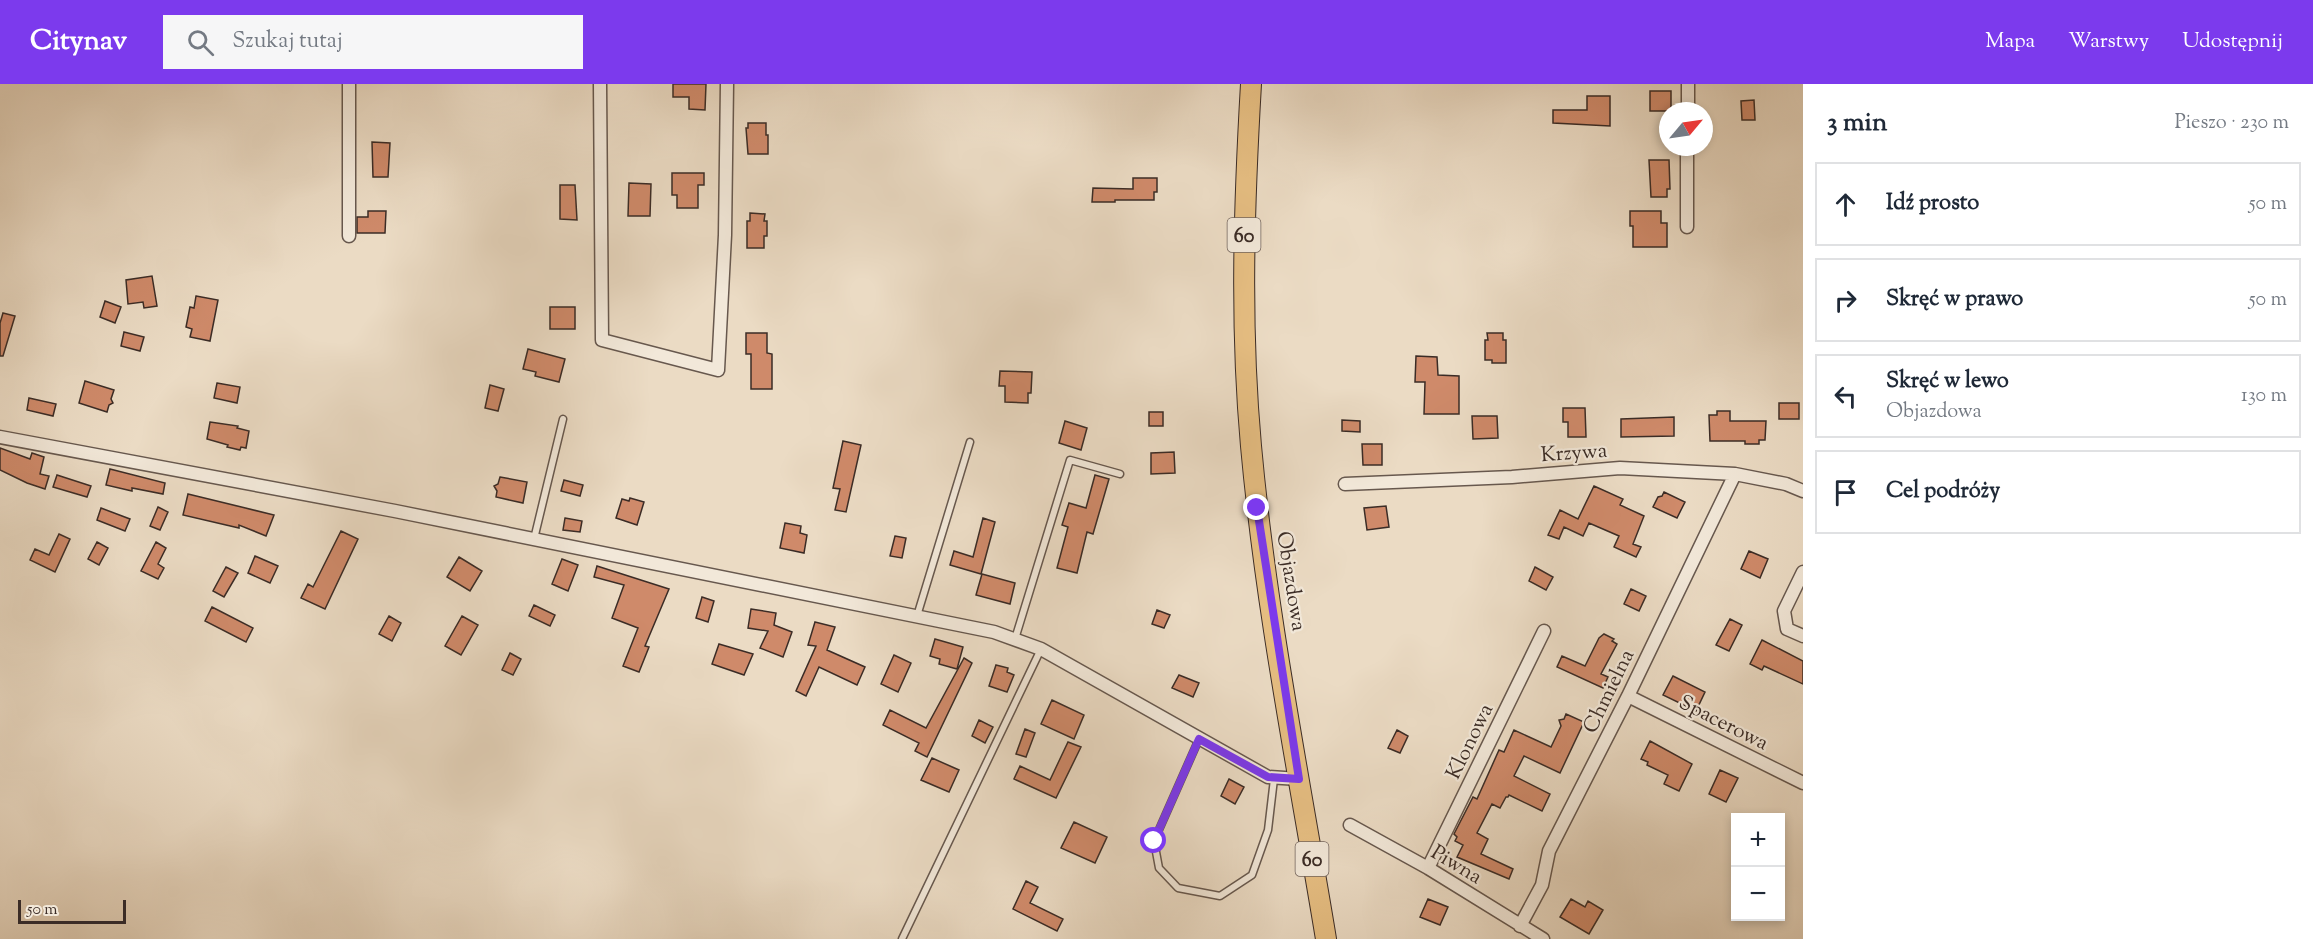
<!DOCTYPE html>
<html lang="pl">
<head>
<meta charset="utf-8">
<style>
  :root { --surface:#fff; --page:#f6f6f7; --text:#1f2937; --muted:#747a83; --line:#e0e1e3; --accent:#7c3aed }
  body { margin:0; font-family:"Sorts Mill Goudy",serif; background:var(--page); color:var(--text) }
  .controls { position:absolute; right:18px; bottom:18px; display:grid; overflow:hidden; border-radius:0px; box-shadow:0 3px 9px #0003 }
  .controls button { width:54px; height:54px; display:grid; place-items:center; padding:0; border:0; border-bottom:2px solid var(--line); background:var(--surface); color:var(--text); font:30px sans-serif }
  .compass { position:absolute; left:1659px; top:18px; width:54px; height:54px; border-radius:50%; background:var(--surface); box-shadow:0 3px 9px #0003; rotate:61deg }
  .scale { position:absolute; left:18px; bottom:15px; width:108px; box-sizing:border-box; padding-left:6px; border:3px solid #3b2c26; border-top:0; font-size:16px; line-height:21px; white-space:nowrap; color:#3b2c26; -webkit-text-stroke:4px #f2e8d9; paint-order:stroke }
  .stop { position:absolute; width:18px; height:18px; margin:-14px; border:4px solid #7c3aed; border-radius:50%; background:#fff }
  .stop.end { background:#7c3aed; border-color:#fff; box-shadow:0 2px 6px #0008 }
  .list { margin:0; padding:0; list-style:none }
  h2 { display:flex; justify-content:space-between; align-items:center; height:78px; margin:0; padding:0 24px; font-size:26px }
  h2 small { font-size:20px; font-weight:400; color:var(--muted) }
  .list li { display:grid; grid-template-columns:39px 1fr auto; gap:18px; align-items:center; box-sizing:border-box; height:84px; margin:0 12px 12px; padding:0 12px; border:2px solid var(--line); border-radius:0px }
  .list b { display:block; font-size:22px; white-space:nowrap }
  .list p { margin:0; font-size:20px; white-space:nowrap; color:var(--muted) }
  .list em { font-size:20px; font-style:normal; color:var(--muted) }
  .icon { flex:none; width:33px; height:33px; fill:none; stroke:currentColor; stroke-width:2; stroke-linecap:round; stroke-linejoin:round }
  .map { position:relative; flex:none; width:1803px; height:855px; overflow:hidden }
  header { display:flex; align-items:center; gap:36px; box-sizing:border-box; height:84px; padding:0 30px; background:var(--accent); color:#fff }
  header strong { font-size:28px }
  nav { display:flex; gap:33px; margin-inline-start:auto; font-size:21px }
  .search { width:420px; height:54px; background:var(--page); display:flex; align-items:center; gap:15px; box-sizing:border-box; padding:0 21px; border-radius:0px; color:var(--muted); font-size:22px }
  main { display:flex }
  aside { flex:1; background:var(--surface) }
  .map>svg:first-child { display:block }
</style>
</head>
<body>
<header>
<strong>Citynav</strong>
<div class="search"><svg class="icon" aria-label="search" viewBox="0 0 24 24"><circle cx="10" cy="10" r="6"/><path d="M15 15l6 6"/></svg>Szukaj tutaj</div>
<nav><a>Mapa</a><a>Warstwy</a><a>Udostępnij</a></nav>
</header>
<main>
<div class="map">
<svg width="1803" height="855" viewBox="0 0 1803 855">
  <rect width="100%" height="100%" fill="#ebdbc4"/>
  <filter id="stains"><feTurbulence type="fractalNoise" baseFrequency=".00333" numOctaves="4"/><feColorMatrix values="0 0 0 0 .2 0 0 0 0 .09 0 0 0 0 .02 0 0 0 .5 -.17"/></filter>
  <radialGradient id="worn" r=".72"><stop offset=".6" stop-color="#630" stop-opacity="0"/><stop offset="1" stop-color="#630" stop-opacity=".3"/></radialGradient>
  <path fill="#cf8a6a" stroke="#3b2c26" stroke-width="1.5" d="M673,0H706L705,26L689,25V13H673Z
    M1650,7H1671V27H1650Z
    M1587,12H1610V42L1553,39V26H1587Z
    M1754,16L1755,36H1742L1741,17Z
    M748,39H766V51H768V70H748L746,44H748Z
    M372,58L390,59L388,93H373Z
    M1649,76H1669L1670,105H1667V113H1651Z
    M672,89H704V101H698V124H677V111H672Z
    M1133,94H1157V108H1154V116H1115V118H1092L1093,104L1133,105Z
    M629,99L651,100L650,132H628Z
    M560,101H575L577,136L560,135Z
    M368,127H386L385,149H357V133H368Z
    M1630,127H1661V139H1667V163H1633V142H1630Z
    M750,129L765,130L764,137H767V152H764V164H747V137H750Z
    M152,192L157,222L144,224L143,218L128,220L126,196Z
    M196,212L218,216L210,257L190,253L192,245L186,243L190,223L194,224Z
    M105,217L121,223L115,239L100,233Z
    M550,223H575V245H550Z
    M3,229L15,232L3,272H0V239Z
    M124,248L144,253L140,267L121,262Z
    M746,249H767V269L772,270V305H751V270H746Z
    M1487,249H1503V256H1506V279H1492V276H1485V256H1488Z
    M528,265L565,275L559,298L535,292L536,288L523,285Z
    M1416,272L1437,273L1438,291L1459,292V330H1424L1425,298H1415Z
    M1000,287L1032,288L1031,309H1028V319L1005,318V302H999Z
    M85,297L114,306L111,315L113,319L109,321L107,328L79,319Z
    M217,299L240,303L237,319L214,314Z
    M490,301L504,305L498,327L485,324Z
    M29,314L56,320L53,332L27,326Z
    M1779,319H1799V335H1779Z
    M1563,324H1585L1586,353H1568V338H1563Z
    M1717,327H1730V337H1766L1765,356H1759V360H1745V357H1710L1709,331H1717Z
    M1149,328H1163V342H1149Z
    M1472,332H1497L1498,354L1473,355Z
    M1674,333V352L1621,353V335Z
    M1342,336L1360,337V348L1342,347Z
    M1065,337L1087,344L1081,366L1059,359Z
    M210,338L238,342L237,344L249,347L246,364L241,363L240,366L227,363L228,361L207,355Z
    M843,357L861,361L846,428L835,426L840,405L833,404Z
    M1362,360H1382V381H1363Z
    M0,364L30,375L32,369L44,373L40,390L49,392L45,405L27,399L0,386Z
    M1174,368L1175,389L1151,390V369Z
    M110,385L165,399L163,410L132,404V407L106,401Z
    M57,391L91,402L87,413L53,403Z
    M1095,391L1109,395L1093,450L1087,448L1077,489L1057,484L1068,443L1062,441L1069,419L1086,424Z
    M500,393L527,398L523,419L496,413L497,407L494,402L498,400Z
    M564,396L583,401L580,412L561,407Z
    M1594,402L1623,415L1620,421L1644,432L1633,460L1641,463L1636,473L1614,463L1619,452L1589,439L1583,452L1564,443L1559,455L1548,451L1560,426L1578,435Z
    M1664,408L1685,418L1677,434L1653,423L1658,413L1662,412Z
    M188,410L274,431L266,452L239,441V444L183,431Z
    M630,414L644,418L637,441L616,434L622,415L629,417Z
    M1386,422L1389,443L1367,446L1364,424Z
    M158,423L168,428L160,446L150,442Z
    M101,424L130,435L125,447L97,436Z
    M565,434L582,437L580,448L563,446Z
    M983,434L995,438L981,490L950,481L954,467L973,473Z
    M785,439L801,442L800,449L807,451L804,469L780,464Z
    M341,447L358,455L325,525L301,514L308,500L313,503Z
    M59,450L70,455L55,488L30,476L35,465L49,471Z
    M895,452L906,454L902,474L890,472Z
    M97,458L108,464L99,481L88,475Z
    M156,458L166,464L158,480L164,484L158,495L141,487Z
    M1749,467L1768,475L1760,494L1741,485Z
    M255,472L278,482L270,499L248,489Z
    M459,473L482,487L470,507L447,493Z
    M562,475L578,481L568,507L552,500Z
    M597,482L669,505L645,562L649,563L639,588L623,582L638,544L612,534L624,501L594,493Z
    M226,483L238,489L224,513L213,507Z
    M1535,483L1553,493L1546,506L1529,497Z
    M982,490L1015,499L1010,520L976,511Z
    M1631,505L1646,512L1639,527L1624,520Z
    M702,513L714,517L708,538L696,534Z
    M534,521L555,531L550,542L529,532Z
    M212,523L253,544L246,558L205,537Z
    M751,525L776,529L774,541L792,548L783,573L760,564L768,547L748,544Z
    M1157,526L1170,531L1164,544L1152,540Z
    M389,532L401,539L392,557L379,550Z
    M462,532L478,541L461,571L445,562Z
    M1730,535L1742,541L1729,567L1716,561Z
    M815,538L835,543L827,566L865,583L857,601L819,583L806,612L796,607L816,562L808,561Z
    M1604,550L1614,555L1612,557L1617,560L1601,590L1608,593L1603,604L1557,583L1562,572L1585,582L1599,554Z
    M935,555L963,563L957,585L939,580L940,575L930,572Z
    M1762,556L1803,577V600L1764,582L1762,586L1750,580Z
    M719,560L753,570L744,591L712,580Z
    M510,569L521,575L513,591L502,586Z
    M894,571L911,579L898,608L881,600Z
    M964,574L972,579L927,673L915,667L919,659L883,641L890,626L926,644Z
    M996,581L1008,584L1007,588L1014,591L1007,608L989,602Z
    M1179,591L1199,599L1193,613L1172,604Z
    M1673,592L1705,608L1696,627L1663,611Z
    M1052,616L1084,631L1074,655L1041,640Z
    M1566,630L1584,638L1560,689L1524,672L1514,692L1550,710L1542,727L1509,711L1508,713H1506L1500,724L1492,720L1477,749L1488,755L1481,770L1513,785L1509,795L1457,773L1463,761L1455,757L1457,753L1454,750L1473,713L1477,715L1499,666L1504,668L1514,646L1551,663L1561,642L1559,636L1564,635Z
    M979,636L993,643L985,659L972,652Z
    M1025,645L1035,649L1026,673L1016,670Z
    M1397,646L1408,652L1400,669L1388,664Z
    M1650,657L1692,680L1679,707L1664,700L1668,691L1647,681L1648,678L1641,675Z
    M1068,658L1081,663L1056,714L1014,695L1020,682L1050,696Z
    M932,674L959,686L949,708L921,696Z
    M1720,686L1738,694L1726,718L1709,710Z
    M1229,695L1244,703L1235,720L1221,712Z
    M1074,738L1107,753L1095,779L1061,764Z
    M1026,797L1038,803L1030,819L1063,835L1057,847L1013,825Z
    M1428,815L1448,823L1440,841L1420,833Z
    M1571,815L1585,823L1588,817L1603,826L1589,850L1560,833Z"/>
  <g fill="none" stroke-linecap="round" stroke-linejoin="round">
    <defs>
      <path id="service" d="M534,455L563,335
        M917,532L970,358
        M1015,555L1070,376L1120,390
        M1199,655L1154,757L1159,784L1178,804L1220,812L1252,791L1268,746L1274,695
        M902,855L1041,565"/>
      <path id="minor" d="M600,0L602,256L718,286L725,151L727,0
        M1688,27V0
        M1687,143V63
        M349,152V0
        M0,353L395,427L994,548L1041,565L1268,693L1299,695
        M1345,400L1512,393L1620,384L1735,390L1786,400L1803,407
        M1803,488L1784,527L1787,545L1803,552
        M1628,612L1803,699
        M1350,741L1428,784L1543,855
        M1428,784L1544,547
        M1520,842L1542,801L1549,767L1628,612L1735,390"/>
      <path id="primary" d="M1251,0C1244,121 1240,241 1251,362C1266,528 1299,691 1326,855"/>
    </defs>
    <use href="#service" stroke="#67584e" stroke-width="9"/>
    <use href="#minor" stroke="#67584e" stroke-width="15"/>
    <use href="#primary" stroke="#3b2c26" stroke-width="22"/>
    <use href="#service" stroke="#f2e8d9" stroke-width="6"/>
    <use href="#minor" stroke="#f2e8d9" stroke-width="12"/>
    <use href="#primary" stroke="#e6be82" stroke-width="20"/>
  </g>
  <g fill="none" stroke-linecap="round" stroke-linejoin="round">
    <path stroke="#7c3aed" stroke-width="8" d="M1154,757L1199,655L1268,693L1299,695L1257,424"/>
  </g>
  <g text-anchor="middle" stroke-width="4.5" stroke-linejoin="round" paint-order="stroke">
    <g fill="#f2e8d9" stroke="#72645c" stroke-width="1.5">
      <rect x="1227.5" y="134" width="33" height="34" rx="4.5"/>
      <rect x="1295.5" y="758" width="33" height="34" rx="4.5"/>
    </g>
    <g font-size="20" font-weight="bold" fill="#3b2c26">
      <text x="1244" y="158">60</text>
      <text x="1312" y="782">60</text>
    </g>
    <g font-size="21" fill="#3b2c26" stroke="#f2e8d9">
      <text transform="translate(1574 368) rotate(-4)" y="7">Krzywa</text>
      <text transform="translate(1292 497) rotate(81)" y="7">Objazdowa</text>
      <text transform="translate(1608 607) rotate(-64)" y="7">Chmielna</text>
      <text transform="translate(1724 638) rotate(27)" y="7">Spacerowa</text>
      <text transform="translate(1469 657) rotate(-64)" y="7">Klonowa</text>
      <text transform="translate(1457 780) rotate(31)" y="7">Piwna</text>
    </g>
  </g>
  <rect width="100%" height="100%" filter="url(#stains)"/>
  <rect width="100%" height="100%" fill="url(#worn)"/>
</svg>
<div class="controls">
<button>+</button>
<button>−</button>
</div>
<svg class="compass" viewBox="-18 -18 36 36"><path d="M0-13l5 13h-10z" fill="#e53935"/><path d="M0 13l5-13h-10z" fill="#747a83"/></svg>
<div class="scale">50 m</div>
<div class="stop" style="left:1154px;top:757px"></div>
<div class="stop end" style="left:1257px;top:424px"></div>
</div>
<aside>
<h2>3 min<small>Pieszo · 230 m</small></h2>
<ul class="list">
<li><svg class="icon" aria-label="ahead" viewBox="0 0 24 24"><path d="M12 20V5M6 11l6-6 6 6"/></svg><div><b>Idź prosto</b></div><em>50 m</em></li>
<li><svg class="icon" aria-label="right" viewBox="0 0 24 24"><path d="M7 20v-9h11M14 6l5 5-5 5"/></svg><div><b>Skręć w prawo</b></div><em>50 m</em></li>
<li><svg class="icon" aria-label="left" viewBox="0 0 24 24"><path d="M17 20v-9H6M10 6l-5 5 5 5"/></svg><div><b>Skręć w lewo</b><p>Objazdowa</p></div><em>130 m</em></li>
<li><svg class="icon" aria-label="arrive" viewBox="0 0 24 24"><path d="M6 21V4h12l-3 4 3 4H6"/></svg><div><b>Cel podróży</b></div></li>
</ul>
</aside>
</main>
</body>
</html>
